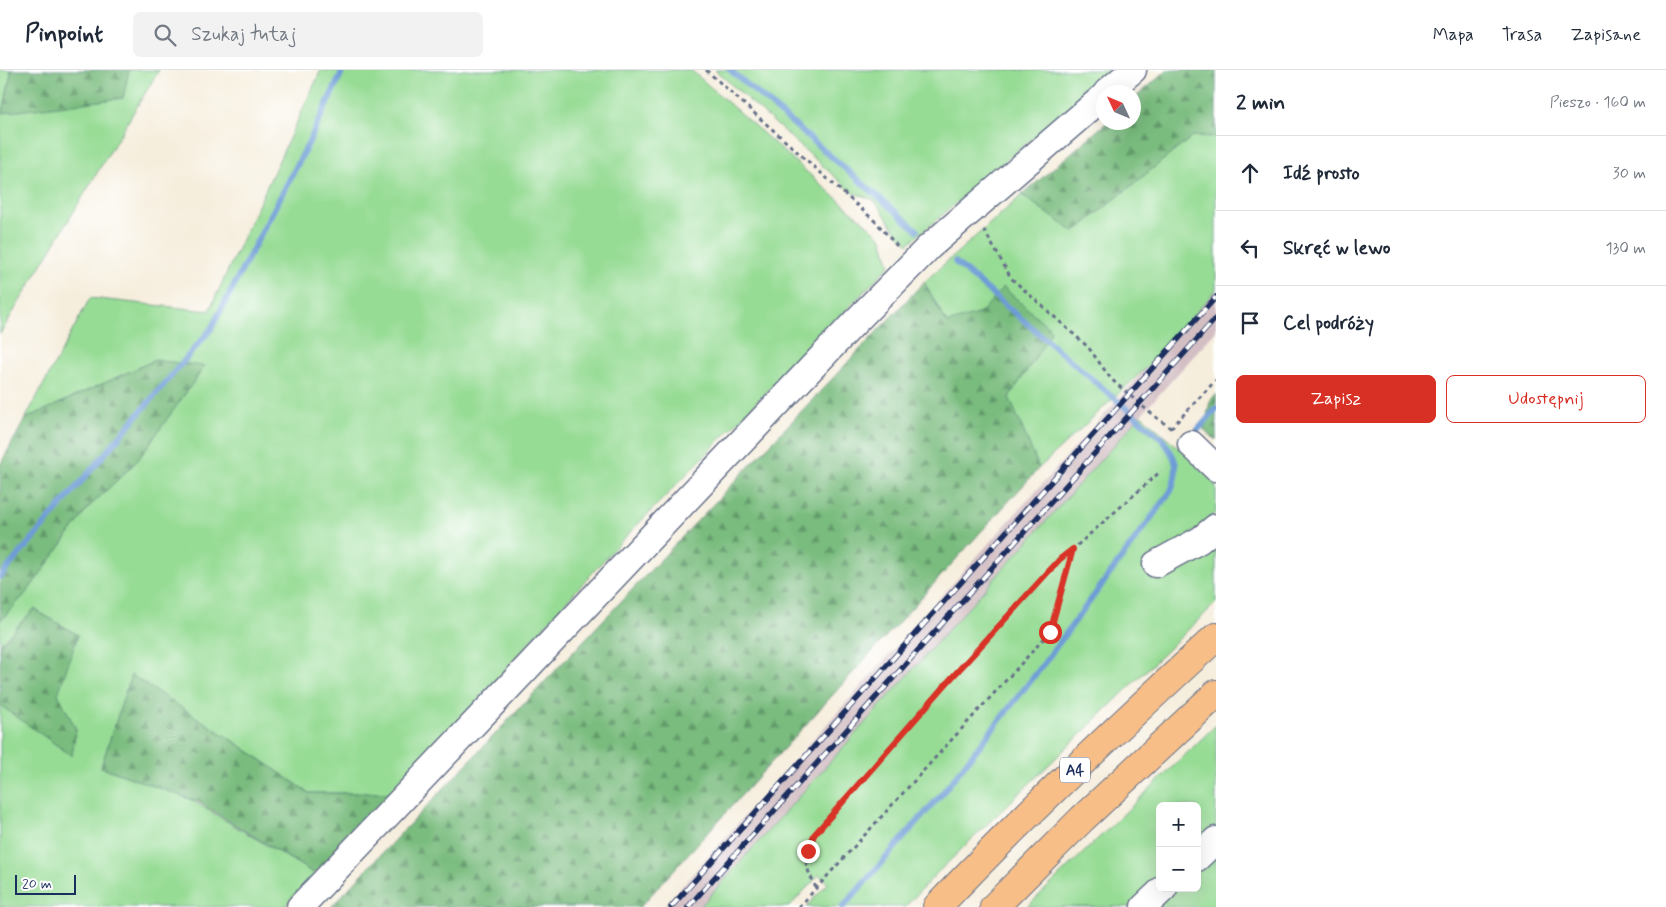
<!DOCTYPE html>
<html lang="pl">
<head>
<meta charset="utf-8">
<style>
  :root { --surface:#fff; --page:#f2f2f3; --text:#1f2937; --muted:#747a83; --line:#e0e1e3; --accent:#d93025 }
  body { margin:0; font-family:Mynerve,sans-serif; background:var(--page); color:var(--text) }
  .controls { position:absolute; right:15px; bottom:15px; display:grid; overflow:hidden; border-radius:8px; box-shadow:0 5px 20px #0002 }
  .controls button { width:45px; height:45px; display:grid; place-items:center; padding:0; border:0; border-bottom:1px solid var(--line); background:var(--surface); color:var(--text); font:25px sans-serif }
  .compass { position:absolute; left:1096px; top:15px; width:45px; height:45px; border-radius:50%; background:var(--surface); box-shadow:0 5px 20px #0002; rotate:314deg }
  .scale { position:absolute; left:15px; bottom:12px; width:61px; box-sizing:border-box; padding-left:5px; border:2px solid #1b2f5e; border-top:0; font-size:14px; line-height:18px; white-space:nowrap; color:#1b2f5e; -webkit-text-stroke:4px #fff; paint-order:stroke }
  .stop { position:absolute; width:15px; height:15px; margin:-11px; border:4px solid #d93025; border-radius:50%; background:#fff }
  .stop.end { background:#d93025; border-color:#fff; box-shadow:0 1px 5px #0008 }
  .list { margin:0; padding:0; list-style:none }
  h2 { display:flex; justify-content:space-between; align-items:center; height:65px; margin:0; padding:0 20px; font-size:21px }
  h2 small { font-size:16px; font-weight:400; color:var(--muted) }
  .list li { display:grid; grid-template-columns:32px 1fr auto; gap:15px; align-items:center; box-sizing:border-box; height:75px; padding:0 20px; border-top:1px solid var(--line) }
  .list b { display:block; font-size:19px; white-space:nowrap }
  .list em { font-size:16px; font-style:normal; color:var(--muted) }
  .actions { display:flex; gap:10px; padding:15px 20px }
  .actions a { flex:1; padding:11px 0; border:1px solid var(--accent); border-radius:8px; text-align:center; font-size:18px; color:var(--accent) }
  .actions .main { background:var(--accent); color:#fff }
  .icon { flex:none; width:28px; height:28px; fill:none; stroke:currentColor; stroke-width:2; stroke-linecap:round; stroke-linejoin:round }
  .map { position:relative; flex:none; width:1216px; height:837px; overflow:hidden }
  header { display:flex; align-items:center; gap:30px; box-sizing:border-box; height:70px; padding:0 25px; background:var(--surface); border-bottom:1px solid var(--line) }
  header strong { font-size:24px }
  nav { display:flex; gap:28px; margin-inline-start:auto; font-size:18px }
  .search { width:350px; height:45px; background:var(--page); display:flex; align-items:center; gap:12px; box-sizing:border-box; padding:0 18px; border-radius:8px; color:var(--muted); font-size:19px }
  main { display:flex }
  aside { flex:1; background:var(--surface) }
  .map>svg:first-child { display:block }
</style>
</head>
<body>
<header>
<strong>Pinpoint</strong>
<div class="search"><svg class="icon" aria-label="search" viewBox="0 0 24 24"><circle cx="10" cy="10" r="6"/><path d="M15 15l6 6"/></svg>Szukaj tutaj</div>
<nav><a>Mapa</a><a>Trasa</a><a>Zapisane</a></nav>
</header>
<main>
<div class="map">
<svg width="1216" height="837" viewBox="0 0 1216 837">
  <defs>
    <pattern id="forest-firs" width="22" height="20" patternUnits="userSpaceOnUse" patternTransform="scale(1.25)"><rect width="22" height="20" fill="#79bc7e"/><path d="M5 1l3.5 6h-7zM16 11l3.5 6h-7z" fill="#62996a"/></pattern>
  </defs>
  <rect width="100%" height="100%" fill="#fff"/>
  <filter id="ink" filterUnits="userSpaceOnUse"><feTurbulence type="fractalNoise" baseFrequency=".02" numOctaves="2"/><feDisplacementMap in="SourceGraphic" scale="10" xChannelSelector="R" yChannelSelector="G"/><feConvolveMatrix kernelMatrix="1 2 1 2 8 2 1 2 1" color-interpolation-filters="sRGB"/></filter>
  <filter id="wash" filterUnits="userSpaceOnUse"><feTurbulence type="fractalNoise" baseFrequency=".0096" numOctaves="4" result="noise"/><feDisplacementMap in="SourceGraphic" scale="20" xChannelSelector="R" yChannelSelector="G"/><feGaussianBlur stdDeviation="1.12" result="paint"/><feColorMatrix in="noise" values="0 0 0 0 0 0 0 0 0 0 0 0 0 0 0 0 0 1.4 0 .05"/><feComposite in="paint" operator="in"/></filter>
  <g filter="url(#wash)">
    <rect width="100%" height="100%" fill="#f6eedd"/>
    <path fill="#d2bec3" d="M1216,220V261L700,837H663Z"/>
    <path fill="#97dc95" stroke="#59867a" d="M0,0H10L11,4L3,42L123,28L129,0H159L0,264Z
      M321,0H691L882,168L890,195L613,480L394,723H309L235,672L131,606L101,697L188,728L315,804L284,837H0V635L71,685L76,659L57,624L78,565L34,539L0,574V551L27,522L89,437L138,390L155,290L25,349L90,228L209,241Z
      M715,0H1113L908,174L899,165L874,130L853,123Z
      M1193,66L1216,67V220L1151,293L1039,398L1009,327L1034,290L981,243L947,253L924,212L1022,125L1074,162Z
      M1141,345L1187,385L1214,413L1216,418V443L1190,465L1216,464V533L936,804L905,837H806L828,813L819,805L789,837H700Z
      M1216,655V763L1197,780V736H1160V814L1135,837H1027Z
      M1216,777V837H1152L1171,818H1197V794Z"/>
    <path fill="url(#forest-firs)" stroke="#4a766e" d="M10,0H129L123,28L3,43L11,4Z
      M1167,0H1216V67L1193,66L1074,162L1022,125L1106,53L1134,52V29Z
      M924,212L947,253L981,243L1003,217L1052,260L1034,290L1009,327L1039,398L640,837H331Z
      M155,290L205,296L138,390L89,437L27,522L0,551V395L25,349Z
      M1216,324V370L1204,360L1210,331Z
      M34,539L78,565L58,624L76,659L72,686L0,635V575Z
      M131,605L235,672L309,723H394L315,804L198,732L101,697Z"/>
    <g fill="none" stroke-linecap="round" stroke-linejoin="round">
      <path stroke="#6e9cd6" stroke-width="6" d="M730,0L917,160
        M1196,362L1216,339
        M0,507L211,259L306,78L343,0
        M843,837L940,726L1039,600L1171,421C1180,396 1177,388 1161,368L955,192"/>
    </g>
  </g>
  <g filter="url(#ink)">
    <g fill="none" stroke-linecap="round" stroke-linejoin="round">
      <defs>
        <path id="minor" d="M1107,22L1133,0
          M1191,374L1216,398
          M1156,494L1200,470L1216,457
          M1197,788L1216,770
          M300,837L855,252L929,177L1104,26
          M1144,837L1164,818"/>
        <path id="highway" d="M937,837C1026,743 1121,654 1216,567
          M994,837L1082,749L1216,624"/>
      </defs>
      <use href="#minor" stroke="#68728a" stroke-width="29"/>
      <use href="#highway" stroke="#68728a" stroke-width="30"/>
      <path stroke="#68728a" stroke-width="3" stroke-dasharray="4 4" stroke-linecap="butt" d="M706,0L877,153L897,176
        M984,160L1011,208L1088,277L1111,309L1148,341L1173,360
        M1171,358L1216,310
        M816,818C804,793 803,791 814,765L946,614L1060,489L1072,479
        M799,837L1050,562L1073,479L1161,401"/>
      <use href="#minor" stroke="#fff" stroke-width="26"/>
      <use href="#highway" stroke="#f7be87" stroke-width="28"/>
      <defs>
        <path id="rail" d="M671,837L1216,227
          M688,837L1216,248"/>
      </defs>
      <use href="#rail" stroke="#1b2f5e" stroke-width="5.5"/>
      <use href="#rail" stroke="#fff" stroke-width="4" stroke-dasharray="11" stroke-linecap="butt"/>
    </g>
  </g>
  <g fill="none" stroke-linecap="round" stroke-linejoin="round" filter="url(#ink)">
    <path stroke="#d93025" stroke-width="6" d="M808,781L814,765L946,614L1060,489L1073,479L1050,562"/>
  </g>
  <g text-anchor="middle" stroke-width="4.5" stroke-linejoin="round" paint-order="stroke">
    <rect fill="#fff" stroke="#5f6d8e" stroke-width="1" x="1060" y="687.5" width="30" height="25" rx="4"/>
    <g font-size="15" font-weight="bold" fill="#1b2f5e">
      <text x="1075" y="705">A4</text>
    </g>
  </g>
</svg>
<div class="controls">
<button>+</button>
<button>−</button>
</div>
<svg class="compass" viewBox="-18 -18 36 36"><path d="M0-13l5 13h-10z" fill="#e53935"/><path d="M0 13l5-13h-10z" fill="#747a83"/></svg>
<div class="scale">20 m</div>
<div class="stop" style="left:1050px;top:562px"></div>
<div class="stop end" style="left:808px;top:781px"></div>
</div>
<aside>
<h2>2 min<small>Pieszo · 160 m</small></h2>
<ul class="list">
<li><svg class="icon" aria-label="ahead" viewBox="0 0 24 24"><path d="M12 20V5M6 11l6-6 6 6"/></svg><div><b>Idź prosto</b></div><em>30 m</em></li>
<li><svg class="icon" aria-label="left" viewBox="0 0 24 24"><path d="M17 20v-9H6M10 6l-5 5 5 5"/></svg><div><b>Skręć w lewo</b></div><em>130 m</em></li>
<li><svg class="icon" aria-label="arrive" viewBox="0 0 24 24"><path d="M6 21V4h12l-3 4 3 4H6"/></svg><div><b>Cel podróży</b></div></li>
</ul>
<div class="actions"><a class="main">Zapisz</a><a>Udostępnij</a></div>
</aside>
</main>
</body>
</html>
